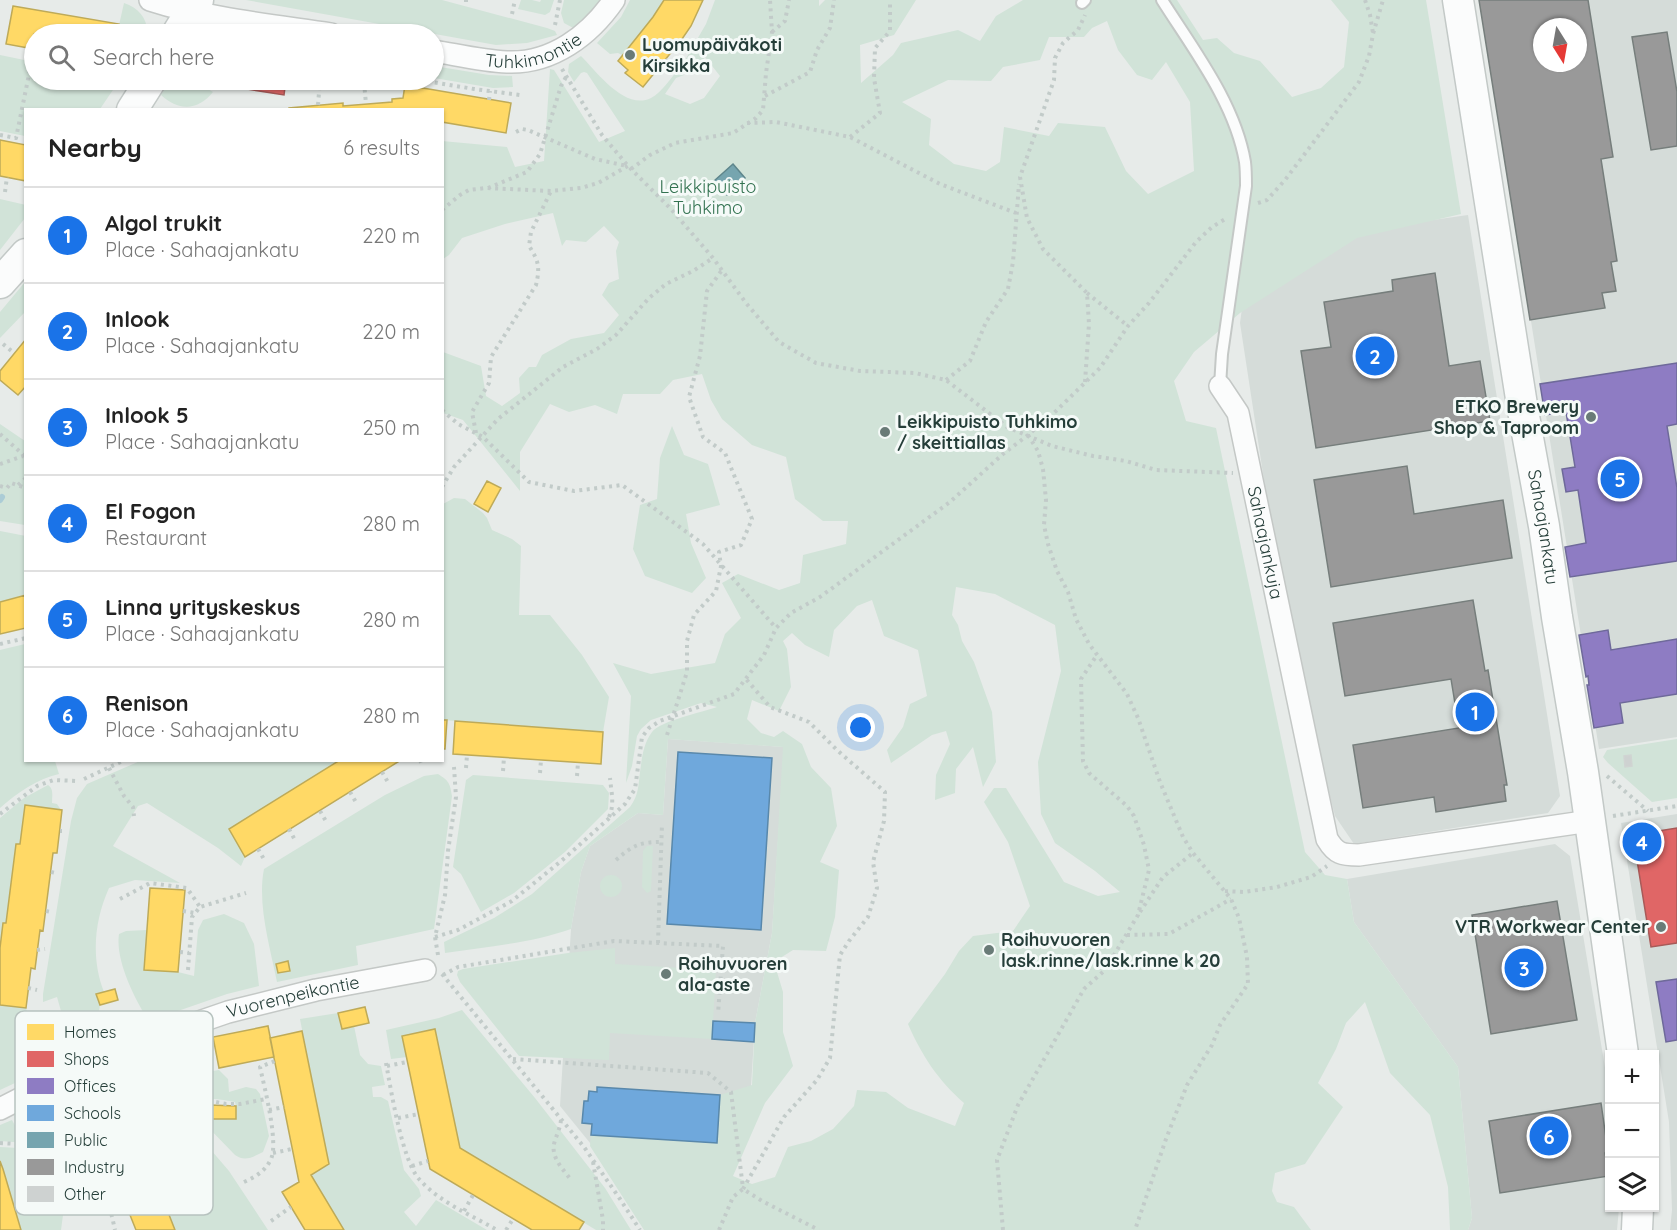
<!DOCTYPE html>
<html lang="en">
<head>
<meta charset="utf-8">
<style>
  :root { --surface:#fff; --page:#f6f6f6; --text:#222; --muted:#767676; --line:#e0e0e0; --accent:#1a73e8 }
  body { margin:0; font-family:Quicksand,sans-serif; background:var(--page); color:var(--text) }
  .controls { position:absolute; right:18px; bottom:18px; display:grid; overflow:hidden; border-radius:0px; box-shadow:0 2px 4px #0004 }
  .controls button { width:54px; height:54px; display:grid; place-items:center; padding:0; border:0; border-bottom:2px solid var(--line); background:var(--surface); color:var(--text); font:30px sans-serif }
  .compass { position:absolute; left:1533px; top:18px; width:54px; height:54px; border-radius:50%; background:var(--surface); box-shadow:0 2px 4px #0004; rotate:169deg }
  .you { position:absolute; left:861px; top:728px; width:21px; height:21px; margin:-15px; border:4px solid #fff; border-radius:50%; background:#1a73e8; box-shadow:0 0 0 9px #1a73e833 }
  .badge { display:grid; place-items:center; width:39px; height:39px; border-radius:50%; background:var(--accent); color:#fff; font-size:20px; font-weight:700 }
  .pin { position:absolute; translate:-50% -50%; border:3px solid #fff; box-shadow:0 2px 6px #0006 }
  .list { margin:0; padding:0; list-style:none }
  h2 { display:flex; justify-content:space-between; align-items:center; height:78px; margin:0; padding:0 24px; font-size:26px }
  h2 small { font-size:20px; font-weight:400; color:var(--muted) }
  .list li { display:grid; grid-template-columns:39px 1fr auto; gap:18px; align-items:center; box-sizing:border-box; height:96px; padding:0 24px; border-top:2px solid var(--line) }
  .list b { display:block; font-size:22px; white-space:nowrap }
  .list p { margin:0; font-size:20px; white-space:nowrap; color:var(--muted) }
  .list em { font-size:20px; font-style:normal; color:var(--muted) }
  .icon { flex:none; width:33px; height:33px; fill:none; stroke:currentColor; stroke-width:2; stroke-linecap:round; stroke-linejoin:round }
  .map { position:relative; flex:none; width:1677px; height:1230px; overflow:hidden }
  .search { position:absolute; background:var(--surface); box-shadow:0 2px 4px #0004; left:24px; top:24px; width:420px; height:66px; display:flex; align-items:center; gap:15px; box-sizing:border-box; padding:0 21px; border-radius:33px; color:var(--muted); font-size:22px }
  .panel { position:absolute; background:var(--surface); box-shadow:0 2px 4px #0004; left:24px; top:108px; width:420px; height:654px; border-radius:0px }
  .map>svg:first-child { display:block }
</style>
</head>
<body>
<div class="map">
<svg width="1677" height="1230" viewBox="0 0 1677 1230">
  <rect width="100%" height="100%" fill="#e7ebe9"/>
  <path fill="#d5dcd9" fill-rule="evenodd" d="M1480,0H1677V737L1599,749ZM1542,27H1578V63H1542Z
    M1468,215L1560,796L1548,813L1354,844L1335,816L1284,611L1240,323L1246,279L1348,232Z
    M668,739L784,747L772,933L755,1023L750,1102L727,1175L612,1170L560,1106L571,929L581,872L590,846L638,813L663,815Z
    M1677,814V1230H1670L1672,1210L1669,1122L1621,823Z
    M1555,844L1570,856L1609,1092L1610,1208H1619L1617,1230H1468L1472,1218L1458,1067L1354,922L1347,879Z"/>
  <path fill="#d1e3d8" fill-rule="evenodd" d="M246,0H442L547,28L555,31L557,35L527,43L496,45Z
    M521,0H532L540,2L541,0H554L550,12L545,15L518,9Z
    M564,0H604L577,30L564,23L561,13Z
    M630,0H664L653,17L622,55L618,53L610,54L597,43L621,17Z
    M715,0H819V6L825,0H916L894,35L860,45L861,83L893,55L901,43L958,30L980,41L996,16L1023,0H1177L1203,40L1217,38L1234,53L1260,61L1292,97L1321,88L1344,67L1349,22L1331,0H1426L1461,214L1357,238L1240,313L1194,352L1174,381L1186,421L1216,428L1305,852L1325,875L1347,879L1354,922L1458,1067L1472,1218L1468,1230H1450L1448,1187L1430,1115L1390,1073L1365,1002L1346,1023L1336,1049L1318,1083L1343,1107L1305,1164L1275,1173L1272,1191L1277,1202L1294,1207L1311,1230H644L590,1146L591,1135L717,1143L720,1095L752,1085L755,1023L772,933L783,747L668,739L663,815L638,813L590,846L581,872L571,929C531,943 487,947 445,953L444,942L494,918L532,894L630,807C639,794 638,787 640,772C642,758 643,744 652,732C660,721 703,712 717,707L701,703L651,720L641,729L637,736L632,766L626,783L631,696L613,663L651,674L715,663L725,634L741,618L722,583L738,574L779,590L800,583L803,555L846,544L848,521H823L795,499L786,457L752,445L722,419L711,400L702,374L673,380L660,394H623L617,414L595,405L569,412L550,404L520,452V491L463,420L443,413V352L481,366L486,396L502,406L520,393L519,378L529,367H536L542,355L571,339L604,333L619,315L602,295L609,283L619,279L616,251L619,242L604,226L586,242L566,240L562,246L553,213L505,224L462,238L449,255L443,259L442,141L507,147L515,167L544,161L550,69L554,70L599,142L625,131L587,73L584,72L581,73L574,82L568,72L569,64L581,56C597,72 625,111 651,98C661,93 670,79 678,70L684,75L676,78L665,94L690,104L704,98L720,76L705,57L696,69L684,62L706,24ZM1107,21L1118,50L1137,75L1152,80L1166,62L1190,102L1194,171L1148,194L1126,171L1105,127L1058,123L1049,136L1004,127L1000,162L986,171L954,164L929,145L931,119L902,102L948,80L991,81L1003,67L1040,60L1049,37H1084L1092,28ZM956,587L995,594L1055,625L1061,671L1038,762L1041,814L1055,843L1095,871L1120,892L1098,896L1064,882L1006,788H994L984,802L1008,842L1030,906L1013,931L973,936L959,951L945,974L908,1024C922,1056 938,1080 964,1103L955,1126L908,1108L886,1092L857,1090L854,1106L833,1129L811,1141L788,1147L775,1177L752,1184L733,1176L765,1103L793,1066L783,1032V992L774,962L793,950L826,951L835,917L839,870L820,862L837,826L831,788L811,767L802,744L783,731L774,737L761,733L747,719L752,700L779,711L791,687L787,649L783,641L792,633L805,645L829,657L834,630L857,606L872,600L884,636L918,650L927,696L910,704L903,727L887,750L891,763L932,735L946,731L950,744L936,775L935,800L955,793L956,769L973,747L983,787L996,762L992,712L974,662L962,641L958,625L952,615Z
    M124,3C139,8 148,19 147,34H117Z
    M0,55L34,62V80H112L119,81L100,109L26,110L25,136L0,131Z
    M434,66L489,75L512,76L513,87L493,88L434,78Z
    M170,80H208L206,88L213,92C198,111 178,111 161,95Z
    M0,199L26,205L25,218L0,250Z
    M25,282V312L0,338V312Z
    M0,424L25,441V525L0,521Z
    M672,426L684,455L708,464L720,505L686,514L691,543L706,578L692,593L645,576L633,549L640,505L657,499L660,458Z
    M454,498L465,499L483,513L487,518L492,530L512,539L521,546L519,615H550L582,655L609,697L603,732L443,720V504Z
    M0,531L26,536L25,595L0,602Z
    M25,644L26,760L55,761L59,774C37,779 17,793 0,808V650Z
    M1677,739V798L1652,802L1608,763L1603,757L1607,750Z
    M140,761H340L229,829L245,857L241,866L218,848L147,803L138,806L113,846L180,883L135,880L109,888C94,921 91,959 104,992L97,995L100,1005L99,1011L90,1020L62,1034L67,1058L56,1064C48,1051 52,1037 51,1022L63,1018L57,997L43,1002V994L71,821L77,798L87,784Z
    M438,774C449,781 450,783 452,796L434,929L356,946L358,965L277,982C270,947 257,904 264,869L385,795L424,776Z
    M473,775L603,785L609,793L608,809L565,852L514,893L481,912L461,874L453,867L466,780Z
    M48,785C54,789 52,796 52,803L57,804L61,810L20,844H16L6,923L0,948V818L24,798Z
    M647,846H653L651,891L647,893L642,887L643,851Z
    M600 886a11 11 0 1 1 22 0a11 11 0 1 1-22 0Z
    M224,914L244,923L254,944L259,986L227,994L149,1021C135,1000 115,960 119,934L126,931L147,930L144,970L178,972L194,976L198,930L203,920Z
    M615,948V964L716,970L712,1039L610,1033L609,1060L519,1056L460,982L457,975L458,971L463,969L568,953Z
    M0,1005L26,1008L43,1070L0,1090Z
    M462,1010L535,1098L605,1188L631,1230H596L460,1148L435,1029L402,1036L407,1057L391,1059L386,1030L439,1018Z
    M338,1013L354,1026L360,1055L368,1064L381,1066L385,1085L372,1087L373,1097H381L388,1101L404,1170L419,1189L421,1196L404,1212L416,1226L436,1200L487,1230H344L311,1175L328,1164L300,1019Z
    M135,1062L145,1069L163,1094L229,1171L268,1230H175L122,1095L88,1108L95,1127L88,1129L75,1091Z
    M198,1070L201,1073L219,1070L228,1079L229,1092L246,1087L256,1089L260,1094L269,1136L263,1152C253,1157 245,1162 235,1155L203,1122V1119L206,1118L236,1119V1106L235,1102C226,1101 217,1098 208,1099C200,1099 195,1101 187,1098Z
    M73,1113L80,1136L40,1144L0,1141V1125L12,1120L20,1135Z
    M0,1147L37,1149L48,1156L69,1184L85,1197L63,1215L61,1230H21L0,1161Z"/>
  <path fill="#ffd966" stroke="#beaa58" stroke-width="1.5" d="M664,0H703L691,26L682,39L643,87L625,73L628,70L618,61L653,17Z
    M13,6L119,24L117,34H34V49L6,44Z
    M405,85L511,103L506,133L442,122V110H289V108L343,103V106L392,102V99L403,98Z
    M0,140L26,145V181L0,176Z
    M26,339V386L18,395L0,380V371Z
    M487,481L501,488L488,512L474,504Z
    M26,595V628L0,634V602Z
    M442,720H447L445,749H442Z
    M455,721L603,732L601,764L453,754Z
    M340,760H401L245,857L229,829Z
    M25,805L62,810L57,853H53L43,931L40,930L35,969L31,968L26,1008L0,1005V948L3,923H6L16,844H20Z
    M150,888L185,890L178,972L144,970Z
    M288,961L290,971L278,973L276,964Z
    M115,989L118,1000L100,1005L96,994Z
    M365,1007L369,1023L342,1029L338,1013Z
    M268,1026L274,1057L219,1068L213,1037Z
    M435,1029L460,1148L584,1222L579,1230H532L430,1169L402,1036Z
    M302,1031L329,1164L311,1175L344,1230H305L282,1192L299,1182L270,1038Z
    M122,1095L175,1230H136L114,1175L88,1108Z
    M210,1105L236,1106V1119H210Z
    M0,1161L3,1169L21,1230H0Z"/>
  <path fill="#e06666" stroke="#a85a58" stroke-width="1.5" d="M217,80H286L284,95L216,84Z
    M1677,828V943L1651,947L1633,835Z"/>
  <path fill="#8e7cc3" stroke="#6e699a" stroke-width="1.5" d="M1677,363V424L1667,426L1677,488V561L1570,577L1565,547L1586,543L1578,490L1566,492L1562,469L1575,467L1566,412L1545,415L1540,384Z
    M1608,630L1611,650L1677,639V694L1620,703L1623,723L1594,728L1587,685H1589L1588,676L1586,677L1579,635Z
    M1677,979V1040L1666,1042L1656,982Z"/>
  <path fill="#6fa8dc" stroke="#5988ab" stroke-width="1.5" d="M678,752L772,758L761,930L667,924Z
    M713,1021L755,1023L754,1042L712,1039Z
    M597,1087L720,1095L717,1143L591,1135L592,1124L582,1123L584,1101H588L589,1091L597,1092Z"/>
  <path fill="#76a5af" stroke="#5e868c" stroke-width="1.5" d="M733,164L745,178L727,195L714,181Z"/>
  <path fill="#999" stroke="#767e7c" stroke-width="1.5" fill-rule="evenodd" d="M1479,0H1588L1613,157L1601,159L1617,261L1611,262L1616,291L1602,293L1605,308L1530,320ZM1542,27H1578V63H1542Z
    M1667,32L1677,92V146L1651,150L1632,37Z
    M1435,273L1449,366L1480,361L1490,421L1316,448L1301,351L1331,347L1324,302L1393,291L1392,280Z
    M1407,466L1414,514L1503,500L1512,558L1331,587L1314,480Z
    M1473,600L1485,671L1488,670L1507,785H1504L1506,801L1436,812L1434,797L1363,808L1353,745L1459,728L1451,679L1345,696L1333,623Z
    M1557,901L1577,1020L1491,1034L1472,915Z
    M1601,1103L1608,1152L1605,1153L1609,1176L1500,1193L1489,1121Z"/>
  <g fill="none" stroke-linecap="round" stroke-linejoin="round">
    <path stroke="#abccd6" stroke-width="6" d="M0,500L2,497"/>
  </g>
  <path fill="#ced2d1" stroke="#d0d4d2" stroke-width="1.5" d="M1631,755L1632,766L1625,767L1624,756Z"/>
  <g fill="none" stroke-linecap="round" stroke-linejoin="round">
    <defs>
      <path id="service" d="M1162,0C1193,49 1235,103 1245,162C1246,170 1246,178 1246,186L1222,354L1220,386
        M1082,3L1085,0"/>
      <g id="minor">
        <path d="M150,0C209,19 271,25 331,34"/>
        <path id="s1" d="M434,51C458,55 482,61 507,62C552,64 590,35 614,0"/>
        <path id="s2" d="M1220,386L1238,413L1327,839C1336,854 1342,855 1359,855L1590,821"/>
        <path id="s3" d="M0,1109L90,1063L132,1045L228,1012L316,990L425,970"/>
      </g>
      <g id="secondary">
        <path id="s4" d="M1458,0L1522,405L1544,526L1557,617L1583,772L1623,1054"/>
        <path d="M177,34L198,0"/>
        <path d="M132,110L151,80"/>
        <path d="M0,283L26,254"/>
        <path d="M1637,1230L1638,1208"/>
      </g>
    </defs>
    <use href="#service" stroke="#c4c8c6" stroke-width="14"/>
    <use href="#minor" stroke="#c4c8c6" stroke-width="24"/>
    <use href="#secondary" stroke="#c3c9c7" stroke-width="33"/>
    <path stroke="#c2cbc9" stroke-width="4" stroke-dasharray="3 4.5" stroke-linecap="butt" d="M1365,0L1370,15L1373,33
      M466,2V0
      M512,14L515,0
      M555,25L560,0
      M772,32L785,21L789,0
      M665,60L672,65
      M562,69L602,135L628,166L671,209L713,258L746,303L779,342L816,363L860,371L915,373L946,380L1007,427L1052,446L1093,456L1126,461L1156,470L1233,473
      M325,80C345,84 367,82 387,80
      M420,80L474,89L520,95
      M364,82L366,104
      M765,96L810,72L817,50L830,28L834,0
      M489,100L490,91
      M318,105L320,80
      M747,123L776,122L850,137L940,184L1016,213
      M516,132L522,129L528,130L595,159L627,166
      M0,135L16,138L34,50
      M850,137L880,113L874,78L875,48L890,31V0
      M631,169L650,155L675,143L733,133L756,118L763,110L766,73L772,32L770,0
      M488,188L527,172L540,154L561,86L566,77
      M5,192L7,177
      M1258,203L1267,200L1285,180L1359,82L1369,56L1373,34L1383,0
      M442,210L460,195L469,190L486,188L551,191L581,188L598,183L628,166
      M1087,293L1128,326
      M3,344L14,353
      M946,380L970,361L986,322L1008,289L1013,262L1019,184
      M1085,382L1089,324L1087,293L1043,249L1027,218L1020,177L1054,80L1055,58L1063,43L1078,30L1085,15
      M442,410L458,424L483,437L529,482L574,491L622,485L703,544L776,628
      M476,433L472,412L489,383L491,357L536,285C540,268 539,261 529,246L531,232L551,191
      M0,434L26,457
      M1028,435L1038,451L1043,469L1046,500L1044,525L1048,544L1057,571L1068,592L1076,619L1089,644L1127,694L1138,718L1160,782L1183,837L1193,853L1231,899L1239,918L1247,957L1248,984L1220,1025L1212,1045L1187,1085L1166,1139L1135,1230
      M0,464L23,456
      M18,485L26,478
      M0,486L7,488L11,483L26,488
      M442,487L454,467L498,419L563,367L597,349L616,335L649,298L666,284L693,271L713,258
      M0,644L26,638
      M667,735L687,672V641L694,615L716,591L721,566L719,552L741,545L752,519L725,453L703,437L689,397L700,356L707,291L722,270
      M420,760L422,765
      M109,768L124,796L133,807L134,816
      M466,768L467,755
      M503,771L504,757
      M382,772L389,784
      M540,773L541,760
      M577,776L578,762
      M1607,776L1648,811
      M84,779L125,760
      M350,792L357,804
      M320,811L327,823
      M0,814L37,786L54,780L76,781
      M1613,816L1677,806
      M609,817C615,804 611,791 610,778
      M289,829L296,842
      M60,831H62
      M258,849L265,861
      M616,860C633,845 640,842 662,842
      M51,872L56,873
      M1225,891L1244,892L1277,887L1311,877L1327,866
      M120,899L150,883L187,888L200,907
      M46,911L51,912
      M183,911L195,913
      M1140,912L1163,877L1193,853
      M1127,935L1169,934L1231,899
      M435,937L458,930L512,901L566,857L625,804L635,789L642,737L649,728L660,721L734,694L764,655L776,628L791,613L820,597L950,502L1003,454L1028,435L1056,411L1100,368L1128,326L1149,303L1196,242L1212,227L1227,218
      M658,943L662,824
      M37,950L45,949
      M180,952L189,953
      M438,955L435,937L445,895L448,851L456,797L454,767
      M188,970L192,917L200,907L246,893
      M442,974L584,1147L620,1199L640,1230
      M443,975L458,967L614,941L723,946L718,1014
      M28,988L37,990
      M513,1059L708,1073L731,1092L743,1188
      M386,1063C391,1090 402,1160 419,1179C439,1202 471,1215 497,1230
      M387,1066L407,1062
      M69,1094C88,1138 105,1183 115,1230
      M179,1105L211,1101L226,1104H240L266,1099
      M269,1110L284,1107
      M398,1118L419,1114
      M561,1120C560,1129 556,1136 554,1144C551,1158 564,1170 571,1180
      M86,1135L97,1132
      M0,1143L34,1145L40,1146L87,1138
      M40,1146C53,1158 75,1192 92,1195C96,1196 102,1194 106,1193
      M273,1153L292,1149
      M593,1162L603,1220V1230
      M412,1166L428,1161
      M100,1175L113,1171
      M244,1182C255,1177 264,1172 270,1161C280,1146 264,1086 260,1067L275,1061
      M743,1189L784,1117L817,1080L830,1058L840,955L849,941L868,917L877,888L873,862L884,821L885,792L838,751L809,722L770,707L746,679
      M464,1211L473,1195
      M111,1213L127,1209
      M271,1221L291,1207
      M506,1230L513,1219
      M719,1230L733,1197L743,1189L762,1201L819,1230
      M1003,1230L997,1160L1018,1105L1084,989L1105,970L1138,915L1149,870L1144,845L1134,816L1127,806L1089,773L1083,761L1081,679L1097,655"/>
    <use href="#service" stroke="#fbfcfc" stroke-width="10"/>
    <use href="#minor" stroke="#fbfcfc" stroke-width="21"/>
    <use href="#secondary" stroke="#fbfcfc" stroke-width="30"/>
  </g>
  <g fill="#697b77" stroke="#f5faf8" stroke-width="2">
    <circle cx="630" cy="55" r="6"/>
    <circle cx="1591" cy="417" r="6"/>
    <circle cx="885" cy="432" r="6"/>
    <circle cx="1661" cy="927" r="6"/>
    <circle cx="989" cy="950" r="6"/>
    <circle cx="666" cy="974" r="6"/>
  </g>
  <g text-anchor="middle" stroke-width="6" stroke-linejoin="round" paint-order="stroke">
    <g font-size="18" fill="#253e39" stroke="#f5faf8">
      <text dy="6" stroke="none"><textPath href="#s1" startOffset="102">Tuhkimontie</textPath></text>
      <text dy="6" stroke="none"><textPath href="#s4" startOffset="534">Sahaajankatu</textPath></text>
      <text dy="6" stroke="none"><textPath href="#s2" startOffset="165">Sahaajankuja</textPath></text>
      <text dy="6" stroke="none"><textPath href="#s3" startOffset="315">Vuorenpeikontie</textPath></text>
    </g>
    <g font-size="18" font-weight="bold" fill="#253e39" stroke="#f5faf8" text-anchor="start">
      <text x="642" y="51">Luomupäiväkoti<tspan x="642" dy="21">Kirsikka</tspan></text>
      <text x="1579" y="413" text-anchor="end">ETKO Brewery<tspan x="1579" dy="21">Shop &amp; Taproom</tspan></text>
      <text x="897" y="428">Leikkipuisto Tuhkimo<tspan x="897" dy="21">/ skeittiallas</tspan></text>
      <text x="1649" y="933" text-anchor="end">VTR Workwear Center</text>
      <text x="1001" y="946">Roihuvuoren<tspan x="1001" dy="21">lask.rinne/lask.rinne k 20</tspan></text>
      <text x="678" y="970">Roihuvuoren<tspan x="678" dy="21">ala-aste</tspan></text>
    </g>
    <g font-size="18" fill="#327250" stroke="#f5faf8">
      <text x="708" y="193">Leikkipuisto<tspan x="708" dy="21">Tuhkimo</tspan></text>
    </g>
  </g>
  <rect x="15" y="1011" width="198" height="204" rx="9" fill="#f5faf8" stroke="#b7c2bf" stroke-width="1.5"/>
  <rect x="27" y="1024" width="27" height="16" fill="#ffd966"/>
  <rect x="27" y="1051" width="27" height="16" fill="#e06666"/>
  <rect x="27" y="1078" width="27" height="16" fill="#8e7cc3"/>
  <rect x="27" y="1105" width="27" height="16" fill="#6fa8dc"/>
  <rect x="27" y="1132" width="27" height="16" fill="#76a5af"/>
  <rect x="27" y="1159" width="27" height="16" fill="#999"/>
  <rect x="27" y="1186" width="27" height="16" fill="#ced2d1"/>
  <g font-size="16" fill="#253e39">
    <text x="64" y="1038">Homes</text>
    <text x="64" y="1065">Shops</text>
    <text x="64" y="1092">Offices</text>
    <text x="64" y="1119">Schools</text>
    <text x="64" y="1146">Public</text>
    <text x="64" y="1173">Industry</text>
    <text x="64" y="1200">Other</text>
  </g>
</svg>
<div class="controls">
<button>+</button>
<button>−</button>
<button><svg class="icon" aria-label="layers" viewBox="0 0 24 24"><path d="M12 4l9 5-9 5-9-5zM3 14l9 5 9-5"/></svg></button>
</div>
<svg class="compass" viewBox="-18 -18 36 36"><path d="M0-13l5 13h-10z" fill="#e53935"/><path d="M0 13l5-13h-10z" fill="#767676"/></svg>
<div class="you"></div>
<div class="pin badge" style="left:1475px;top:712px">1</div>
<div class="pin badge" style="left:1375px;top:356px">2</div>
<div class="pin badge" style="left:1524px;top:968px">3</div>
<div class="pin badge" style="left:1642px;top:842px">4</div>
<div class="pin badge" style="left:1620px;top:479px">5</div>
<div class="pin badge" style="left:1549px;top:1136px">6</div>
<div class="search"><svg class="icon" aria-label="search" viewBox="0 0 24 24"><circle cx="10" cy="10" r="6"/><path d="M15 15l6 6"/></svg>Search here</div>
<section class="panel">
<h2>Nearby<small>6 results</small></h2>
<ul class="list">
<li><span class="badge">1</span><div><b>Algol trukit</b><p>Place · Sahaajankatu</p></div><em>220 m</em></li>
<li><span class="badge">2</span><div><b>Inlook</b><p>Place · Sahaajankatu</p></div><em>220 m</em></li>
<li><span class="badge">3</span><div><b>Inlook 5</b><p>Place · Sahaajankatu</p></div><em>250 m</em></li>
<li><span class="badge">4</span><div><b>El Fogon</b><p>Restaurant</p></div><em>280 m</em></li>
<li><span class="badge">5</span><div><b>Linna yrityskeskus</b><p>Place · Sahaajankatu</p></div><em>280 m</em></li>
<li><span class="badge">6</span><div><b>Renison</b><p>Place · Sahaajankatu</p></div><em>280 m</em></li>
</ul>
</section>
</div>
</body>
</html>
